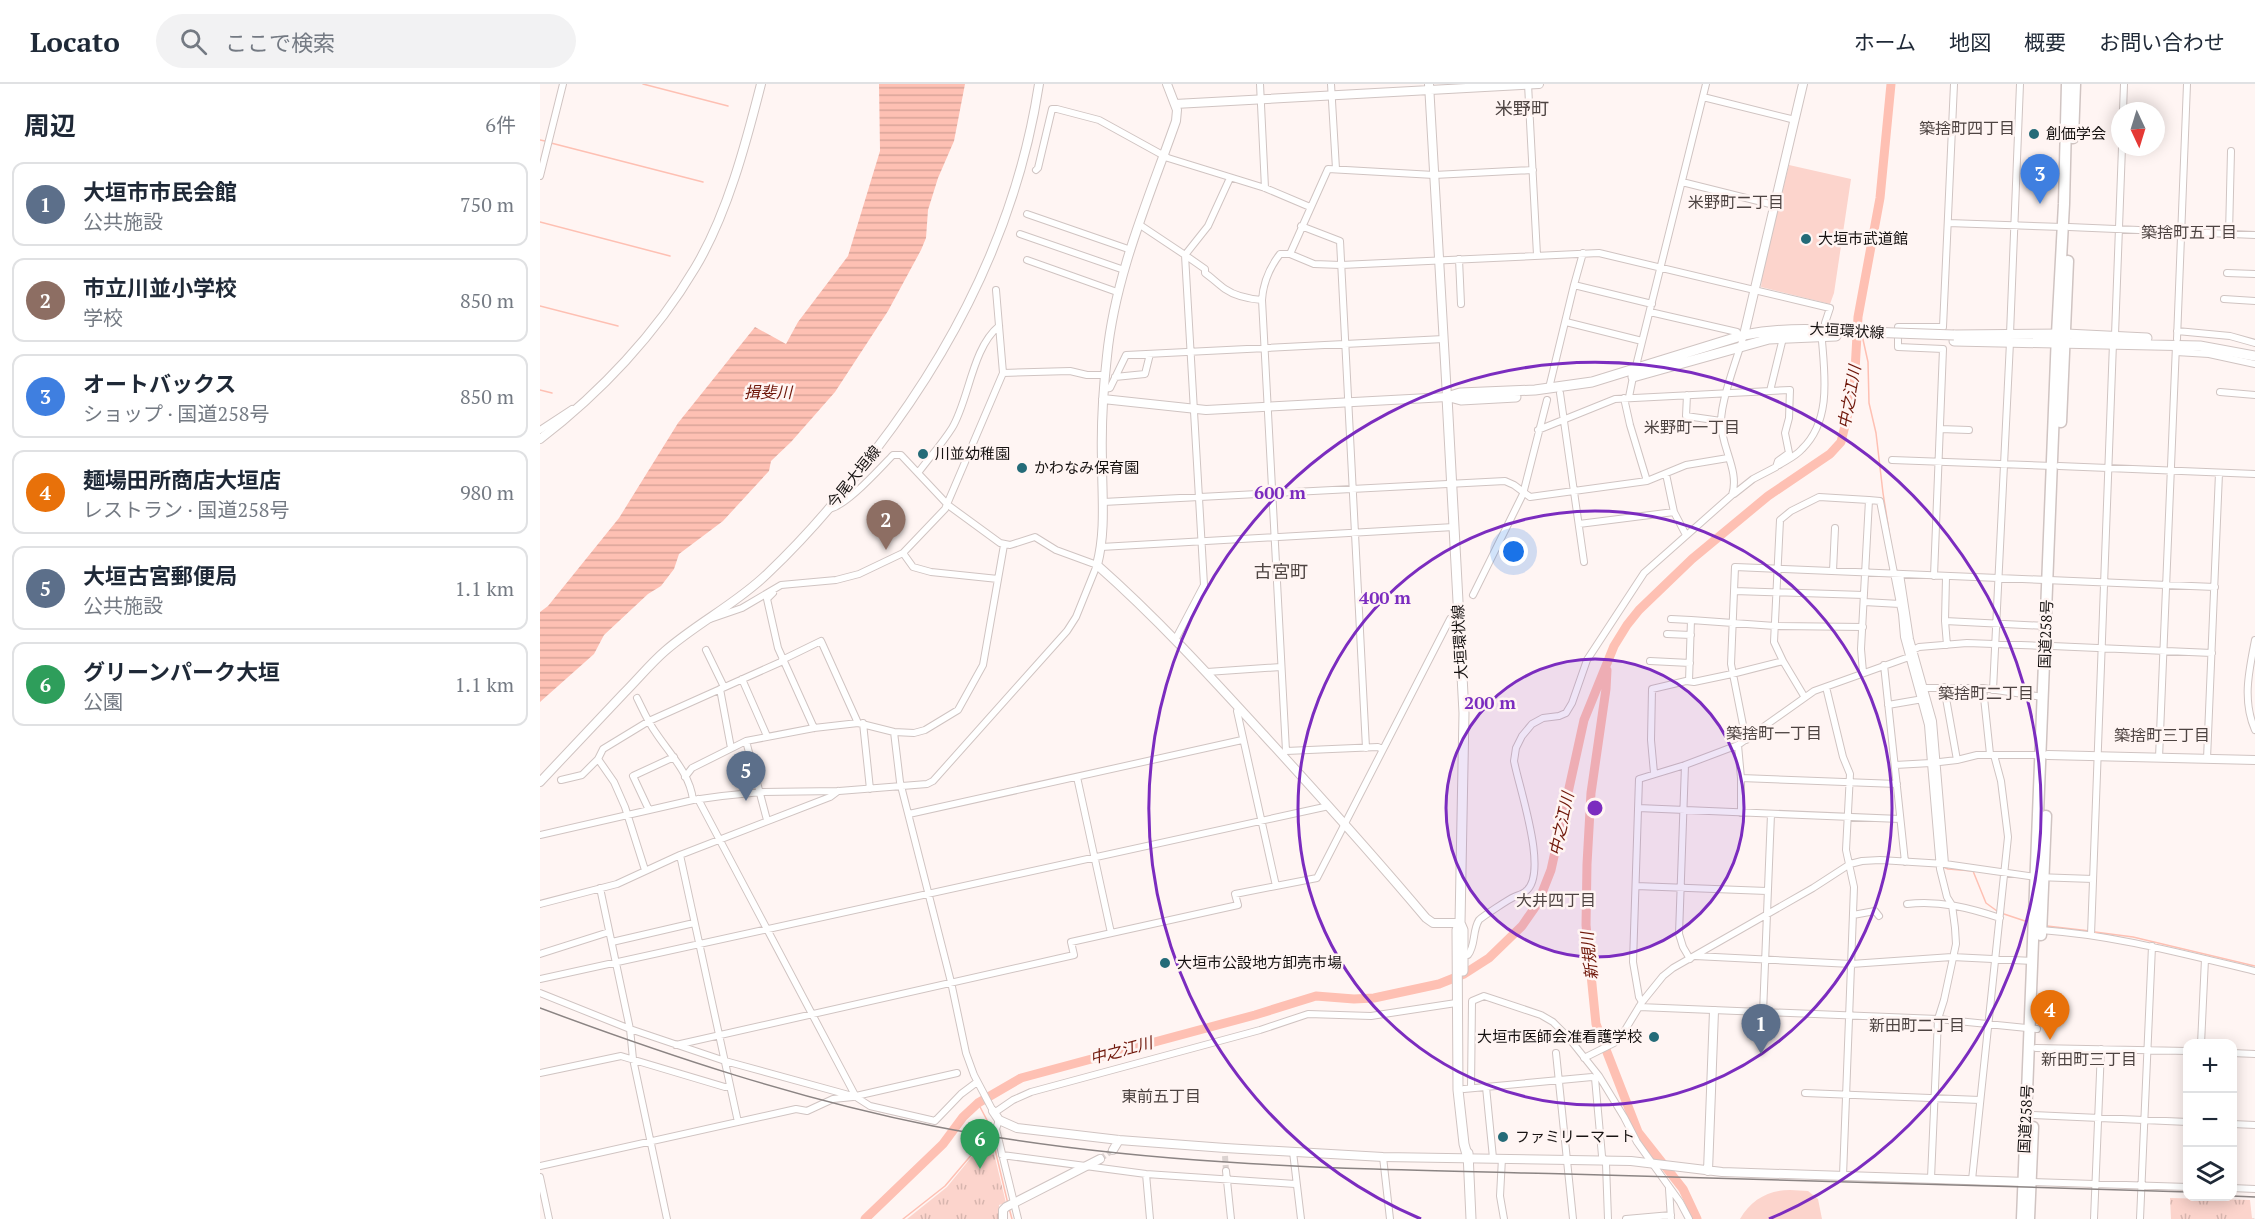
<!DOCTYPE html>
<html lang="ja">
<head>
<meta charset="utf-8">
<style>
  :root { --surface:#fff; --page:#f2f2f3; --text:#1f2937; --muted:#747a83; --line:#e0e1e3; --accent:#0b8043 }
  body { margin:0; font-family:"PT Serif","Noto Sans JP",serif; background:var(--page); color:var(--text) }
  .controls { position:absolute; right:18px; bottom:18px; display:grid; overflow:hidden; border-radius:12px; box-shadow:0 3px 15px #0003 }
  .controls button { width:54px; height:54px; display:grid; place-items:center; padding:0; border:0; border-bottom:2px solid var(--line); background:var(--surface); color:var(--text); font:30px sans-serif }
  .compass { position:absolute; left:1571px; top:18px; width:54px; height:54px; border-radius:50%; background:var(--surface); box-shadow:0 3px 15px #0003; rotate:176deg }
  .you { position:absolute; left:974px; top:468px; width:21px; height:21px; margin:-15px; border:4px solid #fff; border-radius:50%; background:#1a73e8; box-shadow:0 0 0 9px #1a73e833 }
  .badge { display:grid; place-items:center; width:39px; height:39px; border-radius:50%; background:var(--accent); color:#fff; font-size:20px; font-weight:700 }
  .pin { position:absolute; translate:-50% -50px; filter:drop-shadow(0 2px 3px #0008) }
  .pin::after { content:''; position:absolute; top:32px; width:21px; height:18px; background:inherit; clip-path:polygon(0 0,100% 0,50% 100%) }
  .list { margin:0; padding:0; list-style:none }
  h2 { display:flex; justify-content:space-between; align-items:center; height:78px; margin:0; padding:0 24px; font-size:26px }
  h2 small { font-size:20px; font-weight:400; color:var(--muted) }
  .list li { display:grid; grid-template-columns:39px 1fr auto; gap:18px; align-items:center; box-sizing:border-box; height:84px; margin:0 12px 12px; padding:0 12px; border:2px solid var(--line); border-radius:12px }
  .list b { display:block; font-size:22px; white-space:nowrap }
  .list p { margin:0; font-size:20px; white-space:nowrap; color:var(--muted) }
  .list em { font-size:20px; font-style:normal; color:var(--muted) }
  .icon { flex:none; width:33px; height:33px; fill:none; stroke:currentColor; stroke-width:2; stroke-linecap:round; stroke-linejoin:round }
  .map { position:relative; flex:none; width:1715px; height:1135px; overflow:hidden }
  header { display:flex; align-items:center; gap:36px; box-sizing:border-box; height:84px; padding:0 30px; background:var(--surface); border-bottom:2px solid var(--line) }
  header strong { font-size:28px }
  nav { display:flex; gap:33px; margin-inline-start:auto; font-size:21px }
  .search { width:420px; height:54px; background:var(--page); display:flex; align-items:center; gap:15px; box-sizing:border-box; padding:0 21px; border-radius:33px; color:var(--muted); font-size:22px }
  main { display:flex }
  aside { flex:1; background:var(--surface) }
  .map>svg:first-child { display:block }
</style>
</head>
<body>
<header>
<strong>Locato</strong>
<div class="search"><svg class="icon" aria-label="search" viewBox="0 0 24 24"><circle cx="10" cy="10" r="6"/><path d="M15 15l6 6"/></svg>ここで検索</div>
<nav><a>ホーム</a><a>地図</a><a>概要</a><a>お問い合わせ</a></nav>
</header>
<main>
<aside>
<h2>周辺<small>6件</small></h2>
<ul class="list">
<li><span class="badge" style="background:#5c6f8a">1</span><div><b>大垣市市民会館</b><p>公共施設</p></div><em>750 m</em></li>
<li><span class="badge" style="background:#8d6e63">2</span><div><b>市立川並小学校</b><p>学校</p></div><em>850 m</em></li>
<li><span class="badge" style="background:#3f7fe0">3</span><div><b>オートバックス</b><p>ショップ · 国道258号</p></div><em>850 m</em></li>
<li><span class="badge" style="background:#e8710a">4</span><div><b>麺場田所商店大垣店</b><p>レストラン · 国道258号</p></div><em>980 m</em></li>
<li><span class="badge" style="background:#5c6f8a">5</span><div><b>大垣古宮郵便局</b><p>公共施設</p></div><em>1.1 km</em></li>
<li><span class="badge" style="background:#2e9e5b">6</span><div><b>グリーンパーク大垣</b><p>公園</p></div><em>1.1 km</em></li>
</ul>
</aside>
<div class="map">
<svg width="1715" height="1135" viewBox="0 0 1715 1135">
  <defs>
    <pattern id="grass-tufts" width="24" height="20" patternUnits="userSpaceOnUse" patternTransform="scale(1.5)"><rect width="24" height="20" fill="#fcd4cc"/><path d="M3 7l-1-3M5 7V3M7 7l1-3M15 17l-1-3M17 17v-4M19 17l1-3" fill="none" stroke="#d7b5ae"/></pattern>
    <pattern id="water-rules" width="6" height="5" patternUnits="userSpaceOnUse" patternTransform="scale(1.5)"><rect width="6" height="5" fill="#fec0b3"/><path d="M0 2.5h6" fill="none" stroke="#d9a499"/></pattern>
  </defs>
  <rect width="100%" height="100%" fill="#fff5f3"/>
  <path fill="url(#grass-tufts)" d="M443,1055L451,1057L466,1119L459,1121V1135H367L407,1103L434,1070Z
    M1630,1114L1710,1116L1712,1134L1715,1135H1631Z"/>
  <path fill="#fcd4cc" d="M1249,81L1311,95L1294,209L1290,220L1221,203L1223,184Z
    M1250,1106L1268,1107L1278,1115L1282,1135H1200C1211,1116 1228,1106 1250,1106Z"/>
  <path fill="url(#water-rules)" d="M339,0H425L414,57L398,94L388,126L386,154L381,166L348,227L295,308L251,358L231,377L229,387L183,437L139,470L134,485L121,502L108,510L64,551L54,570L0,618V528L8,522L79,434L138,339L215,243L246,260L258,238L308,172L340,67Z"/>
  <g fill="none" stroke-linecap="round" stroke-linejoin="round">
    <path stroke="#fec0b3" stroke-width="1.5" d="M103,0L188,22
      M0,56L5,57
      M11,59L163,98
      M0,138L130,172
      M0,222L78,242
      M1318,233L1321,243
      M1322,251L1328,278L1329,319L1336,349L1343,409L1351,460
      M0,306L12,309
      M1403,783L1408,785L1433,787L1446,819L1457,827
      M1461,829L1488,838
      M1507,842L1550,847
      M1555,848L1593,853L1715,882
      M438,1019L449,1040L468,1120
      M469,1124L472,1135
      M363,1135L405,1102L433,1069L449,1040"/>
    <path stroke="#fec0b3" stroke-width="9" d="M1067,586L1066,605L1051,709L1047,780L1046,841L1056,940L1098,1048L1143,1105L1157,1135
      M325,1135L403,1060L423,1033L438,1019L481,994L715,931L776,912L814,915L834,914L899,900L924,890L949,874L982,842L998,819L1011,786L1044,636L1074,562L1087,541L1099,526L1152,475L1228,412L1290,370L1301,358L1314,305L1318,233L1340,114L1351,0"/>
    <path stroke="#dcd3d1" stroke-width="6" stroke-dasharray="6 3" stroke-linecap="butt" d="M685,1072L686,1087
      M560,1075L573,1066"/>
    <defs>
      <path id="minor" d="M720,0L725,104
        M791,0L796,85
        M988,0L997,171
        M1163,13L1255,36
        M1583,27L1584,0
        M496,86L498,84L512,25H517L559,36L628,74L725,104L770,123
        M993,86L894,91L788,85L750,170L774,180L801,181L1059,169L1290,224L1285,239
        M0,92L23,0
        M690,94L668,142L645,171L665,185V189C672,194 678,200 685,205C695,212 710,215 722,216
        M1142,98L1234,121
        M487,130L591,166
        M1408,139L1523,143
        M600,141L645,171L664,501L635,556
        M761,142L800,157L826,664
        M1529,143L1715,151
        M480,150L584,186
        M1689,150L1691,67
        M919,175L921,220
        M487,176L577,208
        M1687,189L1715,190
        M1034,201L1043,169
        M1684,215L1715,217
        M1110,228L1197,248
        M1026,238L1102,257
        M1637,247L1690,252L1715,259
        M1470,250L1480,0
        M1575,251L1582,63
        M1637,255L1647,0
        M1636,268L1669,270L1715,280
        M1095,286L1166,0
        M463,289L530,287L547,291H565
        M575,293L605,290L610,270
        M1009,304L1034,201L1112,220
        M564,305L570,304L586,271L904,255
        M1230,307L1242,258
        M1680,308L1715,311
        M1020,309L1044,478
        M1147,311L1146,332L1181,337
        M1089,313L1093,293
        M1084,314L1090,341L1107,397
        M1400,345L1429,346
        M0,346L32,325
        M998,346L1075,315L1250,306L1249,334L1245,349L1249,369L1238,377L1236,383L1213,395L1194,410
        M1352,376L1513,382
        M1239,381C1247,376 1256,372 1262,365C1291,337 1285,293 1282,257
        M1519,382L1715,390
        M378,389C389,374 402,360 412,344C429,316 432,264 459,242
        M1126,390L1134,428L1146,451
        M563,418L965,397L974,401L990,413L1107,397L1146,381L1188,374
        M1039,440L1134,428
        M561,463L914,443
        M363,469L373,483L391,488L458,495
        M1293,487L1295,444
        M1360,490L1370,555L1393,637L1405,780
        M1394,492L1403,265L1358,263V243H1403L1414,0
        M1406,493L1405,537L1407,561
        M1194,507L1324,511
        M233,509L227,515L238,564L274,644
        M933,511L983,410L1007,316
        M1324,518L1360,520
        M170,535L202,524L241,501L296,496L319,490L363,469L405,425L463,289L456,206
        M1131,535L1151,536L1149,597
        M1151,536L1235,542L1323,543
        M1405,537L1506,542
        M1127,550L1151,551
        M1715,556C1709,587 1702,616 1715,646
        M1512,562L1672,569
        M166,566L184,603
        M242,576L281,557L318,639
        M1110,577L1150,579
        M1243,577L1234,558L1240,436L1251,427L1279,413L1329,416
        M1344,581L1365,778
        M667,588L741,583
        M1323,588L1321,565L1329,416L1340,417L1362,530L1364,553L1388,641L1391,679L1355,681
        M202,595L227,652
        M1286,603L1303,673L1310,690L1306,766L1314,803L1303,1092
        M1404,603L1417,676L1437,671H1501
        M1383,604H1443L1503,613
        M1443,604L1450,670
        M180,605L191,664
        M1453,606L1470,258
        M97,614C103,626 108,638 116,649C130,670 150,690 153,716
        M1348,621L1383,615
        M699,624L697,627L736,802
        M323,639L330,705
        M354,648L360,698L411,898L426,969L434,991L453,1027
        M1206,656L1191,580L1195,483L1675,503
        M206,657L227,736
        M1198,661L1201,694V729
        M746,667L838,663L842,665
        M742,671L746,667L722,216C723,200 730,183 740,170H750
        M1619,674L1636,261
        M58,675L74,698L85,723L105,786
        M1667,675L1679,389
        M1145,681L1139,850L1143,863L1150,875
        M1114,689L1111,656L1112,605L1146,597L1154,598L1192,590L1243,577L1264,612
        M145,693L152,684L206,657L274,644L318,639L354,648L374,649L385,646L418,626L443,581L464,461
        M537,693L571,849
        M1201,694L1357,700
        M21,696L42,691L58,675L63,665L109,637L243,577
        M158,715L316,1013
        M1098,724L1360,735
        M109,726L93,692L134,673
        M369,730L702,656
        M0,751L153,716L182,712L221,708L299,707L387,700L393,697L527,547L536,533L557,481L516,466L495,453L470,461L460,459L408,421L361,371H353C340,384 305,424 288,425
        M140,771L198,1038
        M1096,802L1227,807
        M60,804L90,945L93,975L127,1135
        M0,820L77,800L140,771L290,713L298,707
        M1367,820C1399,816 1430,824 1460,834
        M1313,831L1335,827L1339,832
        M1501,846C1574,851 1644,870 1715,887
        M1551,851L1573,259
        M72,858L154,839
        M0,870L69,848
        M923,871H928C936,861 932,847 939,836C942,833 969,815 974,813C978,811 983,810 986,807C1009,789 979,704 974,677L976,664L982,652L992,640L1003,634L1019,632L1026,629L1032,619L1047,576L1104,489L1192,411C1200,387 1181,363 1181,338C1181,316 1197,274 1204,251
        M1155,872L1311,880L1412,873L1493,877
        M0,895L789,722
        M0,909L90,945L185,977L316,1013L330,1022L395,1037L421,1010L437,998
        M1102,918L1099,913L1093,878L1099,695L1145,681L1198,661L1274,607L1369,573L1373,566L1379,563L1427,559L1505,562
        M1099,923L1398,935L1497,945
        M1223,929L1231,730
        M1661,960L1665,875
        M136,961L534,871L531,858L698,821L695,810L777,794L910,535
        M1496,964L1648,967
        M1016,969L1033,1135
        M1692,969L1715,970
        M1044,974L1074,959L1082,951L1102,918L1123,892L1133,884L1273,804L1310,780L1322,777L1340,776L1405,780L1496,793L1553,795
        M0,989L81,972L185,1003L190,1002
        M946,1003L953,1074
        M931,1004L932,917L944,912L1001,931L1013,938L1028,953L1059,992L1084,1033L1097,1058L1140,1118L1149,1135
        M924,1005L1052,993L1055,994L1062,1072L1066,1080L1068,1135
        M1265,1009L1440,1016
        M316,1012L417,989
        M454,1029L473,1016L491,1008L720,946L768,930L831,932L916,919
        M1493,1031L1648,1038
        M459,1036L456,1045L478,1135
        M1692,1040L1715,1041
        M753,1068L761,1135
        M462,1071L606,1090L755,1100
        M843,1073L850,1135
        M962,1074L960,1112L964,1135
        M0,1082L256,1025L267,1027L293,1015L313,1013
        M686,1087L691,1135
        M606,1090L610,1135
        M0,1093L9,1135
        M1391,1094L1398,935L1404,916L1416,860L1415,844L1412,821L1407,813L1400,785L1391,679L1417,676
        M1432,1096L1468,753L1461,697L1454,671
        M1491,1098L1648,1103
        M1692,1104L1715,1105
        M1129,1105L1131,1135
        M1086,1135L1131,1131
        M1554,1135L1561,965
        M1600,1135L1612,862"/>
      <path id="tertiary" d="M627,0L637,26L636,37C609,114 575,191 567,272C563,307 561,342 562,377C562,412 566,447 557,481C616,533 669,591 723,650C778,710 833,771 886,834L893,839H920
        M635,20L999,0
        M1204,251L1263,0
        M563,315L666,326L907,313L889,0
        M0,355C60,309 116,250 155,184C187,131 206,59 221,0
        M1508,671L1715,676
        M453,1027L459,1036L477,1044L579,1056L685,1064L843,1073L1091,1077L1182,1088L1486,1098
        M573,1066L579,1056
        M1168,1087L1174,927
        M463,1135V1126L466,1123L560,1075"/>
      <path id="secondary" d="M0,698C28,668 56,639 84,609C98,595 111,579 125,567C157,539 196,520 227,490C266,453 302,411 334,368C418,259 478,137 499,0"/>
      <path id="primary" d="M1414,251L1526,250L1607,254
        M1414,257L1660,262L1715,272
        M1093,293L1229,255L1296,252
        M907,313L924,629L920,839L917,846L918,1006L924,1060L928,1074
        M907,313L920,309L995,306L1052,298L1204,251C1236,245 1266,244 1298,247
        M910,313L921,316L976,313
        M920,839L923,846V887
        M928,1069L931,1135"/>
      <path id="trunk" d="M1533,54L1535,0
        M1521,338L1528,177
        M1501,851L1506,732
        M1482,1135L1517,250L1524,120L1527,0
        M1489,1135L1493,1043"/>
    </defs>
    <use href="#minor" stroke="#d0c4c2" stroke-width="8"/>
    <use href="#tertiary" stroke="#d0c4c2" stroke-width="10"/>
    <use href="#secondary" stroke="#d0c4c2" stroke-width="10"/>
    <use href="#primary" stroke="#d0c4c2" stroke-width="11"/>
    <use href="#trunk" stroke="#d0c4c2" stroke-width="13"/>
    <use href="#minor" stroke="#fff" stroke-width="6"/>
    <use href="#tertiary" stroke="#fff" stroke-width="8"/>
    <use href="#secondary" stroke="#fff" stroke-width="8"/>
    <use href="#primary" stroke="#fff" stroke-width="9"/>
    <use href="#trunk" stroke="#fff" stroke-width="10"/>
    <path stroke="#8b8483" stroke-width="1.5" d="M0,924C129,972 258,1015 393,1042C602,1083 815,1085 1027,1090C1234,1095 1441,1102 1648,1108
      M1692,1112L1715,1113"/>
    <defs>
      <path id="primary-bridge" d="M1298,247L1414,251"/>
    </defs>
    <use href="#primary-bridge" stroke="#d0c4c2" stroke-width="11" stroke-linecap="butt"/>
    <use href="#primary-bridge" stroke="#fff" stroke-width="9"/>
  </g>
  <circle cx="1055" cy="724" r="149" fill="#7b2cbf" fill-opacity=".12"/>
  <g fill="none" stroke="#7b2cbf" stroke-width="3">
    <circle cx="1055" cy="724" r="149"/>
    <circle cx="1055" cy="724" r="297"/>
    <path d="M881 1135A446 446 0 1 1 1229 1135"/>
  </g>
  <g fill="#246b78" stroke="#fff5f3" stroke-width="2">
    <circle cx="1494" cy="50" r="6"/>
    <circle cx="1266" cy="155" r="6"/>
    <circle cx="383" cy="370" r="6"/>
    <circle cx="482" cy="384" r="6"/>
    <circle cx="625" cy="879" r="6"/>
    <circle cx="1114" cy="953" r="6"/>
    <circle cx="963" cy="1053" r="6"/>
  </g>
  <g text-anchor="middle" stroke-width="5" stroke-linejoin="round" paint-order="stroke">
    <g font-size="15" fill="#171312" stroke="#fff5f3" text-anchor="start">
      <text x="1506" y="55">創価学会</text>
      <text x="1278" y="160">大垣市武道館</text>
      <text x="395" y="375">川並幼稚園</text>
      <text x="494" y="389">かわなみ保育園</text>
      <text x="637" y="884">大垣市公設地方卸売市場</text>
      <text x="1102" y="958" text-anchor="end">大垣市医師会准看護学校</text>
      <text x="975" y="1058">ファミリーマート</text>
    </g>
    <g font-size="15" fill="#171312" stroke="#fff5f3">
      <text transform="translate(1307 247) rotate(3)" y="5">大垣環状線</text>
      <text transform="translate(314 393) rotate(-51)" y="5">今尾大垣線</text>
      <text transform="translate(1506 550) rotate(-88)" y="5">国道258号</text>
      <text transform="translate(920 558) rotate(-93)" y="5">大垣環状線</text>
      <text transform="translate(1486 1035) rotate(-87)" y="5">国道258号</text>
    </g>
    <g font-size="16" fill="#4e4442" stroke="#fff5f3">
      <text x="1427" y="50">築捨町四丁目</text>
      <text x="1196" y="124">米野町二丁目</text>
      <text x="1649" y="154">築捨町五丁目</text>
      <text x="1152" y="349">米野町一丁目</text>
      <text x="1446" y="615">築捨町二丁目</text>
      <text x="1234" y="655">築捨町一丁目</text>
      <text x="1622" y="657">築捨町三丁目</text>
      <text x="1016" y="822">大井四丁目</text>
      <text x="1377" y="947">新田町二丁目</text>
      <text x="1549" y="981">新田町三丁目</text>
      <text x="621" y="1018">東前五丁目</text>
    </g>
    <g font-size="16" font-style="italic" fill="#6f170a" stroke="#fff5f3">
      <text x="228" y="314">揖斐川</text>
      <text transform="translate(1309 313) rotate(-80)" y="6">中之江川</text>
      <text transform="translate(1021 740) rotate(-78)" y="6">中之江川</text>
      <text transform="translate(1049 872) rotate(-96)" y="6">新規川</text>
      <text transform="translate(581 966) rotate(-15)" y="6">中之江川</text>
    </g>
    <g font-size="18" fill="#4e4442" stroke="#fff5f3">
      <text x="982" y="31">米野町</text>
      <text x="741" y="494">古宮町</text>
    </g>
  </g>
  <circle cx="1055" cy="724" r="9" fill="#7b2cbf" stroke="#fff5f3" stroke-width="3"/>
  <g font-size="18" text-anchor="middle" font-weight="bold" fill="#7b2cbf" stroke="#fff5f3" stroke-width="5" stroke-linejoin="round" paint-order="stroke">
    <text x="740" y="415">600 m</text>
    <text x="845" y="520">400 m</text>
    <text x="950" y="625">200 m</text>
  </g>
</svg>
<div class="controls">
<button>+</button>
<button>−</button>
<button><svg class="icon" aria-label="layers" viewBox="0 0 24 24"><path d="M12 4l9 5-9 5-9-5zM3 14l9 5 9-5"/></svg></button>
</div>
<svg class="compass" viewBox="-18 -18 36 36"><path d="M0-13l5 13h-10z" fill="#e53935"/><path d="M0 13l5-13h-10z" fill="#747a83"/></svg>
<div class="you"></div>
<div class="pin badge" style="left:1221px;top:970px;background:#5c6f8a">1</div>
<div class="pin badge" style="left:346px;top:466px;background:#8d6e63">2</div>
<div class="pin badge" style="left:1500px;top:120px;background:#3f7fe0">3</div>
<div class="pin badge" style="left:1510px;top:956px;background:#e8710a">4</div>
<div class="pin badge" style="left:206px;top:717px;background:#5c6f8a">5</div>
<div class="pin badge" style="left:440px;top:1085px;background:#2e9e5b">6</div>
</div>
</main>
</body>
</html>
